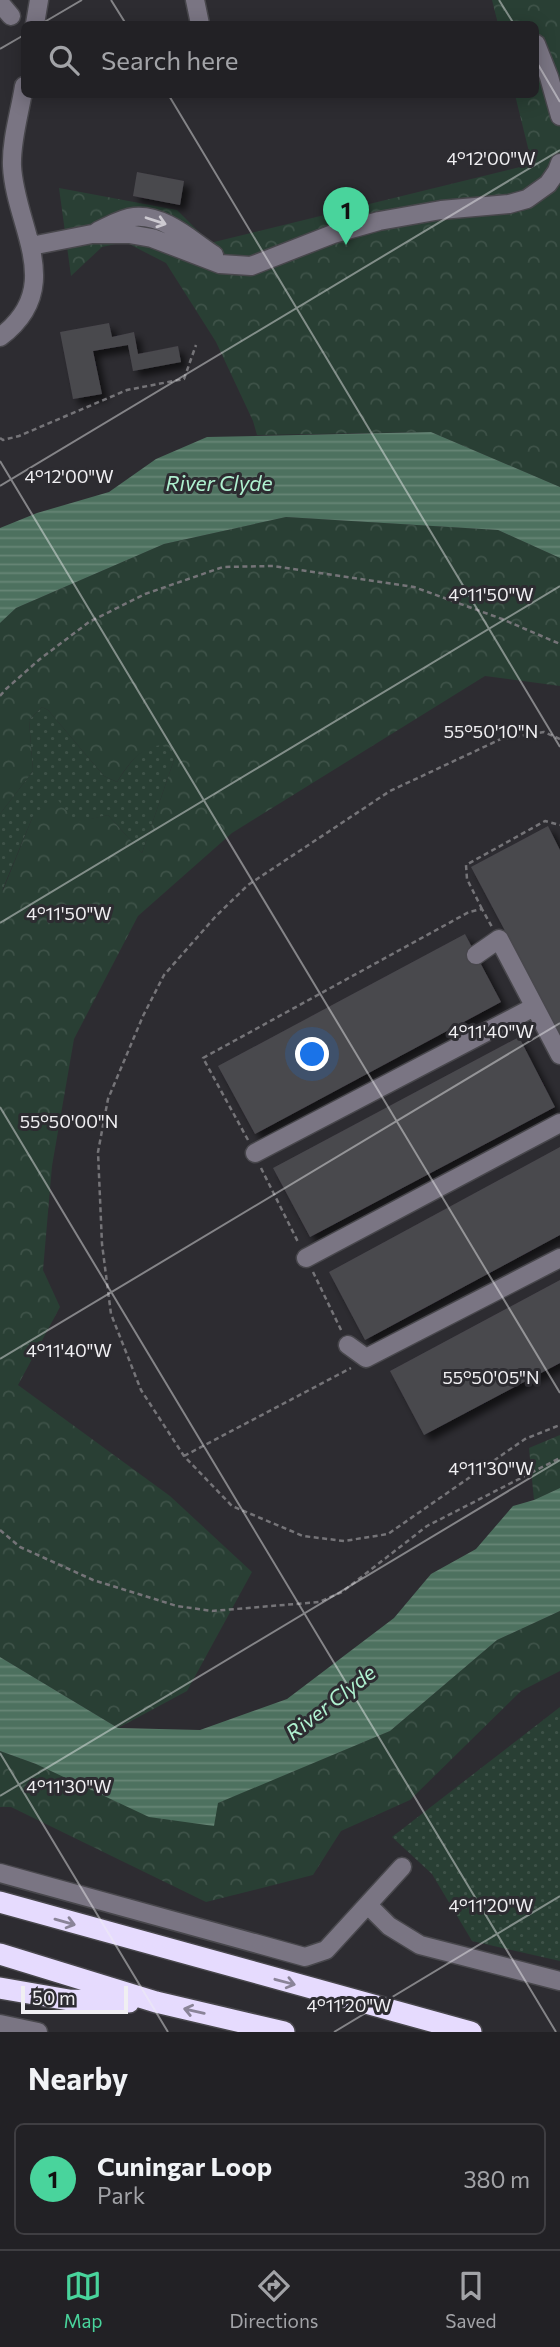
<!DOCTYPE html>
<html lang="en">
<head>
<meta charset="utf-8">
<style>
  :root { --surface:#222125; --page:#2e2e32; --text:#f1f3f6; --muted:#a2a3a7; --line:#3f3e42; --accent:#49d49c }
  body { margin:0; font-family:Commissioner,sans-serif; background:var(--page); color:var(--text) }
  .scale { position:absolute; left:21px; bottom:18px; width:107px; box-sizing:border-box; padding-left:7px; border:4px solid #f0eff2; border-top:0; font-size:19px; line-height:24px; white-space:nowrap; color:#f0eff2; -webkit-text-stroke:5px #2d2c31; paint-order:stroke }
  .you { position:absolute; left:313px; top:1055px; width:24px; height:24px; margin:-18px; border:5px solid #fff; border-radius:50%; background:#1a73e8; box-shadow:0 0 0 10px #1a73e833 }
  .badge { display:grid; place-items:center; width:46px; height:46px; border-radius:50%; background:var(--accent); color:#111; font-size:23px; font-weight:700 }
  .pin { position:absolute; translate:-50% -58px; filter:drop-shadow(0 2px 4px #0008) }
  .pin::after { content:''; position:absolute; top:37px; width:24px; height:21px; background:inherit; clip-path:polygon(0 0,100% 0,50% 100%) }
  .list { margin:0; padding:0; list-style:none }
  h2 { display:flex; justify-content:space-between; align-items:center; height:91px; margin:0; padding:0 28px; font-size:30px }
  h2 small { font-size:23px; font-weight:400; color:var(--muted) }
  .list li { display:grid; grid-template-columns:46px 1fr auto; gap:21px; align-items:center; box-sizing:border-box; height:112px; margin:0 14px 14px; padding:0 14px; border:2px solid var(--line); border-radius:10px }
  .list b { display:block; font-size:26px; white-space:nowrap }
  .list p { margin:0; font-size:23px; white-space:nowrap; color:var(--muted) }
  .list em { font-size:23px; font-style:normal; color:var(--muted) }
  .icon { flex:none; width:38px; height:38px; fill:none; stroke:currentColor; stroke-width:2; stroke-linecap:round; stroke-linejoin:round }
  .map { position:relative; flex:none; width:560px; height:2032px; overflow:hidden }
  .search { position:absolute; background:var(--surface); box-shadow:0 4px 18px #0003; left:21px; right:21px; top:21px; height:77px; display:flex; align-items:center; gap:18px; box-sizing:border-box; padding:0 24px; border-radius:10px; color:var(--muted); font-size:26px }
  .sheet { height:217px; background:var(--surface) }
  nav { display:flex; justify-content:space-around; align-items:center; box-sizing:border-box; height:98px; border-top:2px solid var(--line); background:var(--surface); font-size:19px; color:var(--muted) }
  nav a { display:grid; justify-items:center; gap:4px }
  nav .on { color:var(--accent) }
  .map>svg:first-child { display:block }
</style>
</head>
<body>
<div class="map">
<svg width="560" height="2032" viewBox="0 0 560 2032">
  <defs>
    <pattern id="grass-dots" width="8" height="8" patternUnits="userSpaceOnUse" patternTransform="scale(1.75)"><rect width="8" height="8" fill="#293f34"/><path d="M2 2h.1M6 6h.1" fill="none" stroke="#3e5248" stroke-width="1.8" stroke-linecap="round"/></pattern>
    <pattern id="forest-crowns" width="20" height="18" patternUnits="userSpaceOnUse" patternTransform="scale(1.75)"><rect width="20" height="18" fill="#293f34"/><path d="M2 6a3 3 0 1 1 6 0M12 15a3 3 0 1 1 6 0" fill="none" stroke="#3e5248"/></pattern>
    <pattern id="water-rules" width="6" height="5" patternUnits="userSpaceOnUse" patternTransform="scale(1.75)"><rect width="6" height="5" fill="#4d715f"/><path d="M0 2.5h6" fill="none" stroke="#678676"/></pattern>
    <filter id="shadow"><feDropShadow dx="6" dy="6" stdDeviation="3.5" flood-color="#0009"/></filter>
  </defs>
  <rect width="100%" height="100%" fill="#2d2c31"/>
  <path fill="url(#grass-dots)" d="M42,707L48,710L104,776L117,782C129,764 139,747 162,744L175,757L142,853L108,815L75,823L33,816L2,891H0V814L33,771L29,720Z
    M560,1707V1961L472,1941L432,1874L392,1837Z"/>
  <path fill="url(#forest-crowns)" d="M492,0H560V487L431,432L257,435L253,421L216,342L166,263L125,242L102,247L71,276L59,188L177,210L210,243L532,164L515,95L536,94V24H498Z
    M286,517L498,530L560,558V686L485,676L232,833L138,916L74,1039L52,1166L43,1270L60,1307L18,1385L170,1496L252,1572L187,1691L118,1728L0,1657V891L3,890L33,816L57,799L76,822L108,815L142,853L175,757L162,745C140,747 128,764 117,782L104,776L48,710L42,707L29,720L33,771L0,814V623L16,608L164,544Z
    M560,1435V1488L534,1500L529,1448Z
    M560,1611V1671L521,1691L410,1800L341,1831L313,1875L206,1902L11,1807H0V1751L36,1764L217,1803L390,1731L497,1640Z"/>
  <path fill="url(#water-rules)" d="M431,432L560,487V558L498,530L286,517L164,544L16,608L0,623V528L37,513L109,492L156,459L207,437Z
    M560,1488V1611L497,1640L390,1731L218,1803L214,1826L149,1817L36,1764L0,1751V1657L118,1728L200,1730L287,1699L394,1618L431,1574L476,1549L513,1506L534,1500Z"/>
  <path fill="#4a484e" filter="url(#shadow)" d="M137,172L184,181L180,205L133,196Z
    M109,323L112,337L134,332L138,354L178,346L181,362L133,371L128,345L93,351L102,394L73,399L60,332Z
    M548,826L560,850V1034L471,867Z
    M465,934L501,1002L255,1134L218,1066Z
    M519,1037L555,1107L310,1237L273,1168Z
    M560,1147V1235L365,1340L329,1272Z
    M560,1280V1363L424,1435L390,1371Z"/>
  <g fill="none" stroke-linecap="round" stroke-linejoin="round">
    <defs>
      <path id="minor" d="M195,0L200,24
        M0,3L11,16
        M35,24L39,0
        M536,44L549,77L560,116
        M98,231C109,226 122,218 134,217C164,214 191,240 214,255
        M31,246L92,234H129L152,238L220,264L251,266L333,234L379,221L441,210L509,204L527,199L548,184L557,171L560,163
        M0,337C67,287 15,228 12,166C11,140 20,112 24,86
        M476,955L499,939L560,1055
        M255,1153L534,1007
        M306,1258L560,1123
        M348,1345L366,1358L560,1258
        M0,1873L305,1957L326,1950L402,1867
        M368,1905L389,1926L420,1945L560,1981
        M0,2024L38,2032"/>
      <path id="highway" d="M0,1902L471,2032
        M0,1954L156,2002L284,2032
        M0,1988L69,2000L129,2002"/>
    </defs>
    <use href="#minor" stroke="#48474c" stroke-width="21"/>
    <use href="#highway" stroke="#48474c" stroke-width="24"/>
    <path stroke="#757478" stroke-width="2.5" stroke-dasharray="5 3.5" stroke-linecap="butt" d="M0,438L3,440L19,436L127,390L184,379L196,345
      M0,696L6,689L40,659L89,622L145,594L223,567L273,566L414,587L502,619L560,644
      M560,739L544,732L501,739L390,791L248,885L216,916L164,975L143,1016L108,1099L98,1152L102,1244L111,1314L141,1390L184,1456L232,1506L303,1536L344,1541L388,1534L525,1439L560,1425
      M482,909L467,879L466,865L545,821L560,825
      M248,1140L203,1058L469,912L482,909L492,927
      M261,1168L299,1244
      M313,1272L342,1332
      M184,1456L351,1368
      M0,1530L20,1547L93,1580L177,1606L212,1611L319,1602L342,1592L427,1526L560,1458"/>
    <use href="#minor" stroke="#7a7583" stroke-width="18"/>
    <use href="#highway" stroke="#e6dbfe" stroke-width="21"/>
  </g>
  <defs><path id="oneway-shaft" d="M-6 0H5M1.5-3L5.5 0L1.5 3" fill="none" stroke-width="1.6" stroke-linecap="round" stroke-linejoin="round" transform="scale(1.75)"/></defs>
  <use stroke="#cdcad1" href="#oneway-shaft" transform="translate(156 221) rotate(18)"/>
  <g stroke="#8a8498">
    <use href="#oneway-shaft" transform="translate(65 1922) rotate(16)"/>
    <use href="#oneway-shaft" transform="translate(285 1982) rotate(15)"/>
    <use href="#oneway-shaft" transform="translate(194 2011) rotate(-167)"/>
  </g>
  <path fill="none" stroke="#f0eff2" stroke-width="2" stroke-opacity="0.45" d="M111,0L126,24M499,0L514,24M41,24L82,0M0,49L24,35M536,61L560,102M168,94L560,747M0,461L560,1393M0,486L560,150M0,923L560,586M0,1107L556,2032M0,1359L560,1023M0,1753L168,2032M0,1796L560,1460M334,2032L560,1896"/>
  <g text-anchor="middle" stroke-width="6" stroke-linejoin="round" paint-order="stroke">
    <g font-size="21" font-style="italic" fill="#aff1d0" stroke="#2d2c31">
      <text x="219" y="491">River Clyde</text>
      <text transform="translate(331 1703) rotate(-38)" y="7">River Clyde</text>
    </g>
  </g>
  <g font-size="18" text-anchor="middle" fill="#f0eff2" stroke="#2d2c31" stroke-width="6" stroke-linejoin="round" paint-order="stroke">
    <text x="491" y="165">4°12'00"W</text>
    <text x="69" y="483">4°12'00"W</text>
    <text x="491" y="601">4°11'50"W</text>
    <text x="491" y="738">55°50'10"N</text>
    <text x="69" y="920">4°11'50"W</text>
    <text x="491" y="1038">4°11'40"W</text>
    <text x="69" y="1128">55°50'00"N</text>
    <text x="69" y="1357">4°11'40"W</text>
    <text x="491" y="1384">55°50'05"N</text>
    <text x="491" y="1475">4°11'30"W</text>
    <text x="69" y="1793">4°11'30"W</text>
    <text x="491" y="1912">4°11'20"W</text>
    <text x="349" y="2012">4°11'20"W</text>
  </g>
</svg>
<div class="scale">50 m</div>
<div class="you"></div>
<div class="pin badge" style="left:346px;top:245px">1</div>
<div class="search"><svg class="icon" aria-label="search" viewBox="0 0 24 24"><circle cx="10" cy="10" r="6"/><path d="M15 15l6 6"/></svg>Search here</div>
</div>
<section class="sheet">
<h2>Nearby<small></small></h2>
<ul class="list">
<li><span class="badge">1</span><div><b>Cuningar Loop</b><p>Park</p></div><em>380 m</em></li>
</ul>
</section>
<nav>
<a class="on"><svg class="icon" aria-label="map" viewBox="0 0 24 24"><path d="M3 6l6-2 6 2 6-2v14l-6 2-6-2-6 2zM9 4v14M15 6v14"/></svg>Map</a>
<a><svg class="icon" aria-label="directions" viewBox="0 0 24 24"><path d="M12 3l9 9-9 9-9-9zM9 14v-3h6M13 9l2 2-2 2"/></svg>Directions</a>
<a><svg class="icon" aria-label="saved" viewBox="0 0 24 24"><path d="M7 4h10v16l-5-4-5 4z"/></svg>Saved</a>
</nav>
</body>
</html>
